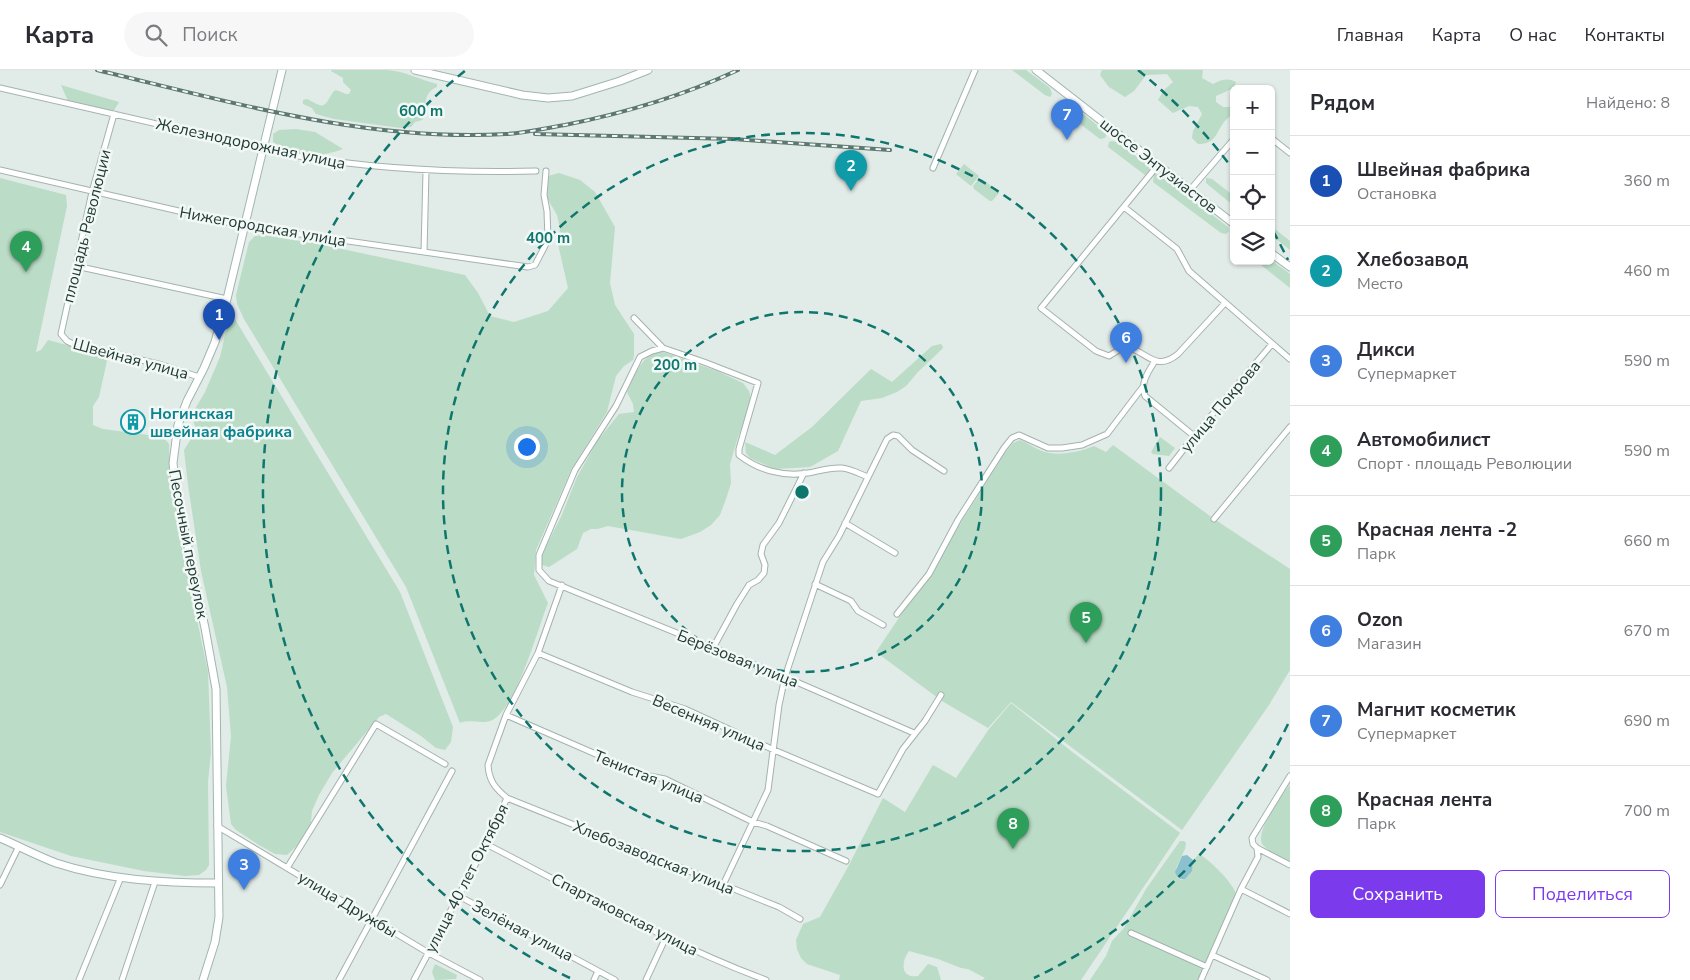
<!DOCTYPE html>
<html lang="ru">
<head>
<meta charset="utf-8">
<style>
  :root { --surface:#fff; --page:#f7f7f7; --text:#2b2b33; --muted:#7c7c81; --line:#e1e1e2; --accent:#7c3aed }
  body { margin:0; font-family:"Nunito Sans",sans-serif; background:var(--page); color:var(--text) }
  .controls { position:absolute; right:15px; top:15px; display:grid; overflow:hidden; border-radius:8px; box-shadow:0 1px 4px #0004 }
  .controls button { width:45px; height:45px; display:grid; place-items:center; padding:0; border:0; border-bottom:1px solid var(--line); background:var(--surface); color:var(--text); font:25px sans-serif }
  .you { position:absolute; left:526px; top:376px; width:18px; height:18px; margin:-12px; border:4px solid #fff; border-radius:50%; background:#1a73e8; box-shadow:0 0 0 8px #1a73e833 }
  .badge { display:grid; place-items:center; width:32px; height:32px; border-radius:50%; background:var(--accent); color:#fff; font-size:16px; font-weight:700 }
  .pin { position:absolute; translate:-50% -41px; filter:drop-shadow(0 1px 2px #0008) }
  .pin::after { content:''; position:absolute; top:26px; width:18px; height:15px; background:inherit; clip-path:polygon(0 0,100% 0,50% 100%) }
  .list { margin:0; padding:0; list-style:none }
  h2 { display:flex; justify-content:space-between; align-items:center; height:65px; margin:0; padding:0 20px; font-size:21px }
  h2 small { font-size:16px; font-weight:400; color:var(--muted) }
  .list li { display:grid; grid-template-columns:32px 1fr auto; gap:15px; align-items:center; box-sizing:border-box; height:90px; padding:0 20px; border-top:1px solid var(--line) }
  .list b { display:block; font-size:19px; white-space:nowrap }
  .list p { margin:0; font-size:16px; white-space:nowrap; color:var(--muted) }
  .list em { font-size:16px; font-style:normal; color:var(--muted) }
  .actions { display:flex; gap:10px; padding:15px 20px }
  .actions a { flex:1; padding:11px 0; border:1px solid var(--accent); border-radius:8px; text-align:center; font-size:18px; color:var(--accent) }
  .actions .main { background:var(--accent); color:#fff }
  .icon { flex:none; width:28px; height:28px; fill:none; stroke:currentColor; stroke-width:2; stroke-linecap:round; stroke-linejoin:round }
  .map { position:relative; flex:none; width:1290px; height:910px; overflow:hidden }
  header { display:flex; align-items:center; gap:30px; box-sizing:border-box; height:70px; padding:0 25px; background:var(--surface); border-bottom:1px solid var(--line) }
  header strong { font-size:24px }
  nav { display:flex; gap:28px; margin-inline-start:auto; font-size:18px }
  .search { width:350px; height:45px; background:var(--page); display:flex; align-items:center; gap:12px; box-sizing:border-box; padding:0 18px; border-radius:28px; color:var(--muted); font-size:19px }
  main { display:flex }
  aside { flex:1; background:var(--surface) }
  .map>svg:first-child { display:block }
</style>
</head>
<body>
<header>
<strong>Карта</strong>
<div class="search"><svg class="icon" aria-label="search" viewBox="0 0 24 24"><circle cx="10" cy="10" r="6"/><path d="M15 15l6 6"/></svg>Поиск</div>
<nav><a>Главная</a><a>Карта</a><a>О нас</a><a>Контакты</a></nav>
</header>
<main>
<div class="map">
<svg width="1290" height="910" viewBox="0 0 1290 910">
  <rect width="100%" height="100%" fill="#e1ebe7"/>
  <path fill="#bbdcc6" d="M331,0C350,0 369,0 387,0C405,1 420,10 437,14V17C424,22 425,35 424,47L422,50L415,52L411,57L401,58L334,49L316,44L312,38L303,34V30L307,29C325,38 323,39 333,22L336,20L346,24H349L351,20L343,12V8L331,1Z
    M1012,0H1026L1050,18L1052,24L1050,27L1045,25Z
    M1102,0H1203L1202,8L1213,14C1221,10 1227,7 1236,12L1234,18L1216,26V32L1223,37H1231L1233,44C1230,47 1226,49 1224,52C1215,64 1216,74 1198,74L1192,68L1193,61L1202,44L1198,37L1189,36L1173,43L1158,30L1164,20L1173,12L1167,4L1146,5L1134,21L1125,27L1109,17L1100,5Z
    M61,15L119,32L113,42L68,31Z
    M1067,31L1107,63L1105,68L1100,69L1063,41L1060,36L1062,32Z
    M296,59L315,62L343,79C317,88 296,89 273,72V64L279,60Z
    M1112,71L1117,72L1148,95L1150,100L1145,105L1108,77L1109,72Z
    M964,94L979,106L971,116L956,104Z
    M559,103L580,110L595,122L615,157L610,213L615,235L634,264V286L633,290L624,296L616,306L607,342L572,398L536,480L534,505L548,533C538,558 515,643 490,651C481,654 470,649 460,653L406,517L244,249L237,234L236,225L249,172L255,166L263,165L318,174L465,205L478,223L490,246L514,252L548,241L568,218L558,174L560,158L557,145L547,128L546,118L548,106Z
    M1154,104H1159L1228,157L1229,161L1226,164L1221,163L1153,112Z
    M0,108L66,125L67,136L36,282L41,280L48,270L108,286L99,327L93,336V355L103,359L163,367L169,374L170,409L183,483L208,602L211,683L208,711L209,795L206,800L199,805L185,806L144,801L71,786L0,762Z
    M1206,108L1212,109L1234,126V136L1206,113Z
    M979,109H982L998,121L999,123L992,131H990L974,119L973,116Z
    M1271,156L1290,171V180L1271,165Z
    M1271,190L1290,204V218L1256,191H1271Z
    M233,246L400,522L453,657L451,672L445,680L436,678L421,666L386,644L379,647L332,703L319,725L312,741L310,759L306,767L287,785L275,784L259,775L236,760L231,754L226,716L231,666L227,617L201,501L188,415L184,380L196,361L192,344L205,322L220,287L229,248Z
    M941,274L943,277L942,279L918,302L906,316L897,322L882,328L861,331L838,381L810,397L775,399L750,388L746,383L745,372L775,385L812,357L871,299L892,312L932,276Z
    M654,282H663L717,301L743,313L749,321L751,330L748,344L738,367L730,394L731,413L726,429L720,445L711,455L700,462L681,469L608,456L597,459H591L583,463L577,479L549,497L542,495L540,488L561,447L577,407L598,370L619,344L634,342L633,334L627,322C634,306 639,292 654,282Z
    M1160,367L1175,378L1169,386L1153,384L1151,382Z
    M1020,370C1028,373 1034,378 1042,381C1058,387 1079,382 1094,376L1106,382L1113,375L1214,449L1290,499V600L1269,635L1182,760L1011,632L988,658L942,631L876,582L929,503L1005,383L1013,373Z
    M1011,633L1071,681L1180,763L1081,910H982L985,908L968,899L961,898L938,889L909,881C901,891 900,909 918,906L928,894L937,897L941,910H839L840,905L807,894L801,888L797,879L796,870L803,854L820,847L849,795L883,728L905,742L933,695L956,708L989,659Z
    M1290,714V791C1282,786 1269,783 1263,775C1253,763 1283,725 1290,714Z
    M1180,771H1184L1186,773L1185,779L1176,798L1177,807L1181,810L1185,809L1193,795V790L1199,784C1210,790 1233,813 1236,824L1199,910H1090L1106,886L1112,871L1124,858L1146,819Z
    M435,894L457,905L456,909L435,910L432,902Z"/>
  <path fill="#8bc0ce" d="M1187,785L1193,790L1192,801L1185,809C1179,810 1177,807 1175,802L1182,786Z"/>
  <g fill="none" stroke-linecap="round" stroke-linejoin="round">
    <defs>
      <path id="street" d="M0,18L292,85C373,99 454,103 536,101
        M114,44L92,122L61,264L67,271L71,273L162,295L199,307
        M1271,68L1290,83
        M1158,95L1041,238L1096,281L1109,286L1125,276C1147,281 1155,303 1178,284L1225,233
        M933,98L975,0
        M0,100L244,156L528,197L535,195L548,170L547,141L544,125L546,101
        M1190,120L1234,69
        M1124,137L1177,179L1189,201L1290,289
        M424,182L426,101
        M76,196L227,229
        M634,248L663,278L704,292L758,313L739,379V385C758,400 783,407 808,403C819,401 831,397 842,398C851,399 860,404 868,407
        M663,278L652,281L640,287L616,336L575,400L539,485V500L549,511L785,607L914,663
        M1155,291C1148,302 1140,313 1145,326L1194,366
        M1169,398L1194,366L1272,274
        M1214,449L1290,357
        M845,453L895,483
        M815,514L851,531L858,541L883,555
        M897,544L929,504L958,450L1004,378L1012,368L1019,365L1048,378H1062L1082,375L1107,364L1142,318
        M713,578L737,534L749,515L758,510L764,503L765,495L761,484L763,475L779,453L804,403
        M538,583L632,622L685,639L774,680L878,724L903,679L925,651L941,625
        M506,645L644,705L665,709L753,752L767,756L846,791
        M507,728L779,837L800,849
        M217,756L427,882L480,910
        M486,774C578,821 669,874 766,910
        M1257,778L1290,795
        M287,798L376,654L445,694
        M0,815L19,776
        M723,815L768,720L779,635L785,607L823,492L839,466L887,369L893,365L898,366L912,380L944,401
        M1241,819L1290,844
        M457,825L615,910
        M1131,863L1207,897
        M1212,885L1267,910
        M79,910L121,807
        M122,910L155,812
        M339,910L452,701
        M414,910L486,774L507,728C495,718 489,711 488,695L506,645L538,583L562,515
        M594,910L598,901
        M646,910L666,867
        M1201,910L1241,819L1258,787L1257,778L1253,774L1252,768L1290,706"/>
      <path id="secondary" d="M415,0L522,25L548,28L572,26L620,11L648,0
        M1036,0L1234,154
        M1271,183L1290,197
        M0,768C19,776 37,786 56,793C108,810 164,813 218,813
        M203,910L215,872L219,847L216,619L205,558L176,420L173,393L178,355L187,331L204,298L215,272L227,229L282,0"/>
    </defs>
    <use href="#street" stroke="#a4b3ae" stroke-width="7"/>
    <use href="#secondary" stroke="#a0b6b0" stroke-width="9"/>
    <use href="#street" stroke="#fff" stroke-width="5"/>
    <use href="#secondary" stroke="#fff" stroke-width="7"/>
    <defs>
      <path id="rail" d="M97,0C231,32 367,72 506,64C525,63 546,58 565,55C625,43 683,26 738,0
        M535,64L733,69L890,80"/>
    </defs>
    <use href="#rail" stroke="#5d7771" stroke-width="4"/>
    <use href="#rail" stroke="#f2f8f5" stroke-width="2" stroke-dasharray="5.5" stroke-linecap="butt"/>
  </g>
  <g fill="none" stroke="#0f766e" stroke-width="2.5" stroke-dasharray="9 6">
    <circle cx="802" cy="422" r="180"/>
    <circle cx="802" cy="422" r="359"/>
    <path d="M1288 654A539 539 0 0 1 1034 908M570 908A539 539 0 0 1 466 0M1138 0A539 539 0 0 1 1232 98M1273 161A539 539 0 0 1 1288 190"/>
  </g>
  <defs>
    <symbol id="building-ring" viewBox="-11 -11 22 22"><circle r="9.5" fill="#f2f8f5" stroke="#0f9aa8" stroke-width="1.5"/><path d="M-4-6H4V6H1V3H-1V6H-4ZM-2.5-4.3h1.7v1.8h-1.7ZM.8-4.3h1.7v1.8H.8ZM-2.5-1h1.7V.8h-1.7ZM.8-1h1.7V.8H.8Z" fill="#0f9aa8"/></symbol>
  </defs>
  <g fill-rule="evenodd">
    <use href="#building-ring" x="119" y="338" width="28" height="28"/>
  </g>
  <g text-anchor="middle" stroke-width="5" stroke-linejoin="round" paint-order="stroke">
    <g font-size="16" fill="#223b36" stroke="#f2f8f5">
      <text transform="translate(251 73) rotate(12)" y="6">Железнодорожная улица</text>
      <text transform="translate(1159 95) rotate(38)" y="6">шоссе Энтузиастов</text>
      <text transform="translate(86 156) rotate(-76)" y="6">площадь Революции</text>
      <text transform="translate(263 156) rotate(10)" y="6">Нижегородская улица</text>
      <text transform="translate(131 288) rotate(15)" y="6">Швейная улица</text>
      <text transform="translate(1220 336) rotate(-50)" y="6">улица Покрова</text>
      <text transform="translate(189 474) rotate(79)" y="6">Песочный переулок</text>
      <text transform="translate(738 588) rotate(22)" y="6">Берёзовая улица</text>
      <text transform="translate(709 652) rotate(23)" y="6">Весенняя улица</text>
      <text transform="translate(649 706) rotate(22)" y="6">Тенистая улица</text>
      <text transform="translate(654 787) rotate(22)" y="6">Хлебозаводская улица</text>
      <text transform="translate(466 808) rotate(-63)" y="6">улица 40 лет Октября</text>
      <text transform="translate(348 834) rotate(31)" y="6">улица Дружбы</text>
      <text transform="translate(625 844) rotate(27)" y="6">Спартаковская улица</text>
      <text transform="translate(523 860) rotate(28)" y="6">Зелёная улица</text>
    </g>
    <g font-size="16" font-weight="bold" fill="#0d838f" stroke="#f2f8f5" text-anchor="start">
      <text x="150" y="349">Ногинская<tspan x="150" dy="18">швейная фабрика</tspan></text>
    </g>
  </g>
  <circle cx="802" cy="422" r="8" fill="#0f766e" stroke="#f2f8f5" stroke-width="2.5"/>
  <g font-size="15" text-anchor="middle" font-weight="bold" fill="#0f766e" stroke="#f2f8f5" stroke-width="5" stroke-linejoin="round" paint-order="stroke">
    <text x="421" y="46">600 m</text>
    <text x="548" y="173">400 m</text>
    <text x="675" y="300">200 m</text>
  </g>
</svg>
<div class="controls">
<button>+</button>
<button>−</button>
<button><svg class="icon" aria-label="locate" viewBox="0 0 24 24"><circle cx="12" cy="12" r="6"/><path d="M12 2v4M12 18v4M2 12h4M18 12h4"/></svg></button>
<button><svg class="icon" aria-label="layers" viewBox="0 0 24 24"><path d="M12 4l9 5-9 5-9-5zM3 14l9 5 9-5"/></svg></button>
</div>
<div class="you"></div>
<div class="pin badge" style="left:219px;top:270px;background:#1a4fb4">1</div>
<div class="pin badge" style="left:851px;top:121px;background:#0f9aa8">2</div>
<div class="pin badge" style="left:244px;top:820px;background:#3f7fe0">3</div>
<div class="pin badge" style="left:26px;top:202px;background:#2e9e5b">4</div>
<div class="pin badge" style="left:1086px;top:573px;background:#2e9e5b">5</div>
<div class="pin badge" style="left:1126px;top:293px;background:#3f7fe0">6</div>
<div class="pin badge" style="left:1067px;top:70px;background:#3f7fe0">7</div>
<div class="pin badge" style="left:1013px;top:779px;background:#2e9e5b">8</div>
</div>
<aside>
<h2>Рядом<small>Найдено: 8</small></h2>
<ul class="list">
<li><span class="badge" style="background:#1a4fb4">1</span><div><b>Швейная фабрика</b><p>Остановка</p></div><em>360 m</em></li>
<li><span class="badge" style="background:#0f9aa8">2</span><div><b>Хлебозавод</b><p>Место</p></div><em>460 m</em></li>
<li><span class="badge" style="background:#3f7fe0">3</span><div><b>Дикси</b><p>Супермаркет</p></div><em>590 m</em></li>
<li><span class="badge" style="background:#2e9e5b">4</span><div><b>Автомобилист</b><p>Спорт · площадь Революции</p></div><em>590 m</em></li>
<li><span class="badge" style="background:#2e9e5b">5</span><div><b>Красная лента -2</b><p>Парк</p></div><em>660 m</em></li>
<li><span class="badge" style="background:#3f7fe0">6</span><div><b>Ozon</b><p>Магазин</p></div><em>670 m</em></li>
<li><span class="badge" style="background:#3f7fe0">7</span><div><b>Магнит косметик</b><p>Супермаркет</p></div><em>690 m</em></li>
<li><span class="badge" style="background:#2e9e5b">8</span><div><b>Красная лента</b><p>Парк</p></div><em>700 m</em></li>
</ul>
<div class="actions"><a class="main">Сохранить</a><a>Поделиться</a></div>
</aside>
</main>
</body>
</html>
